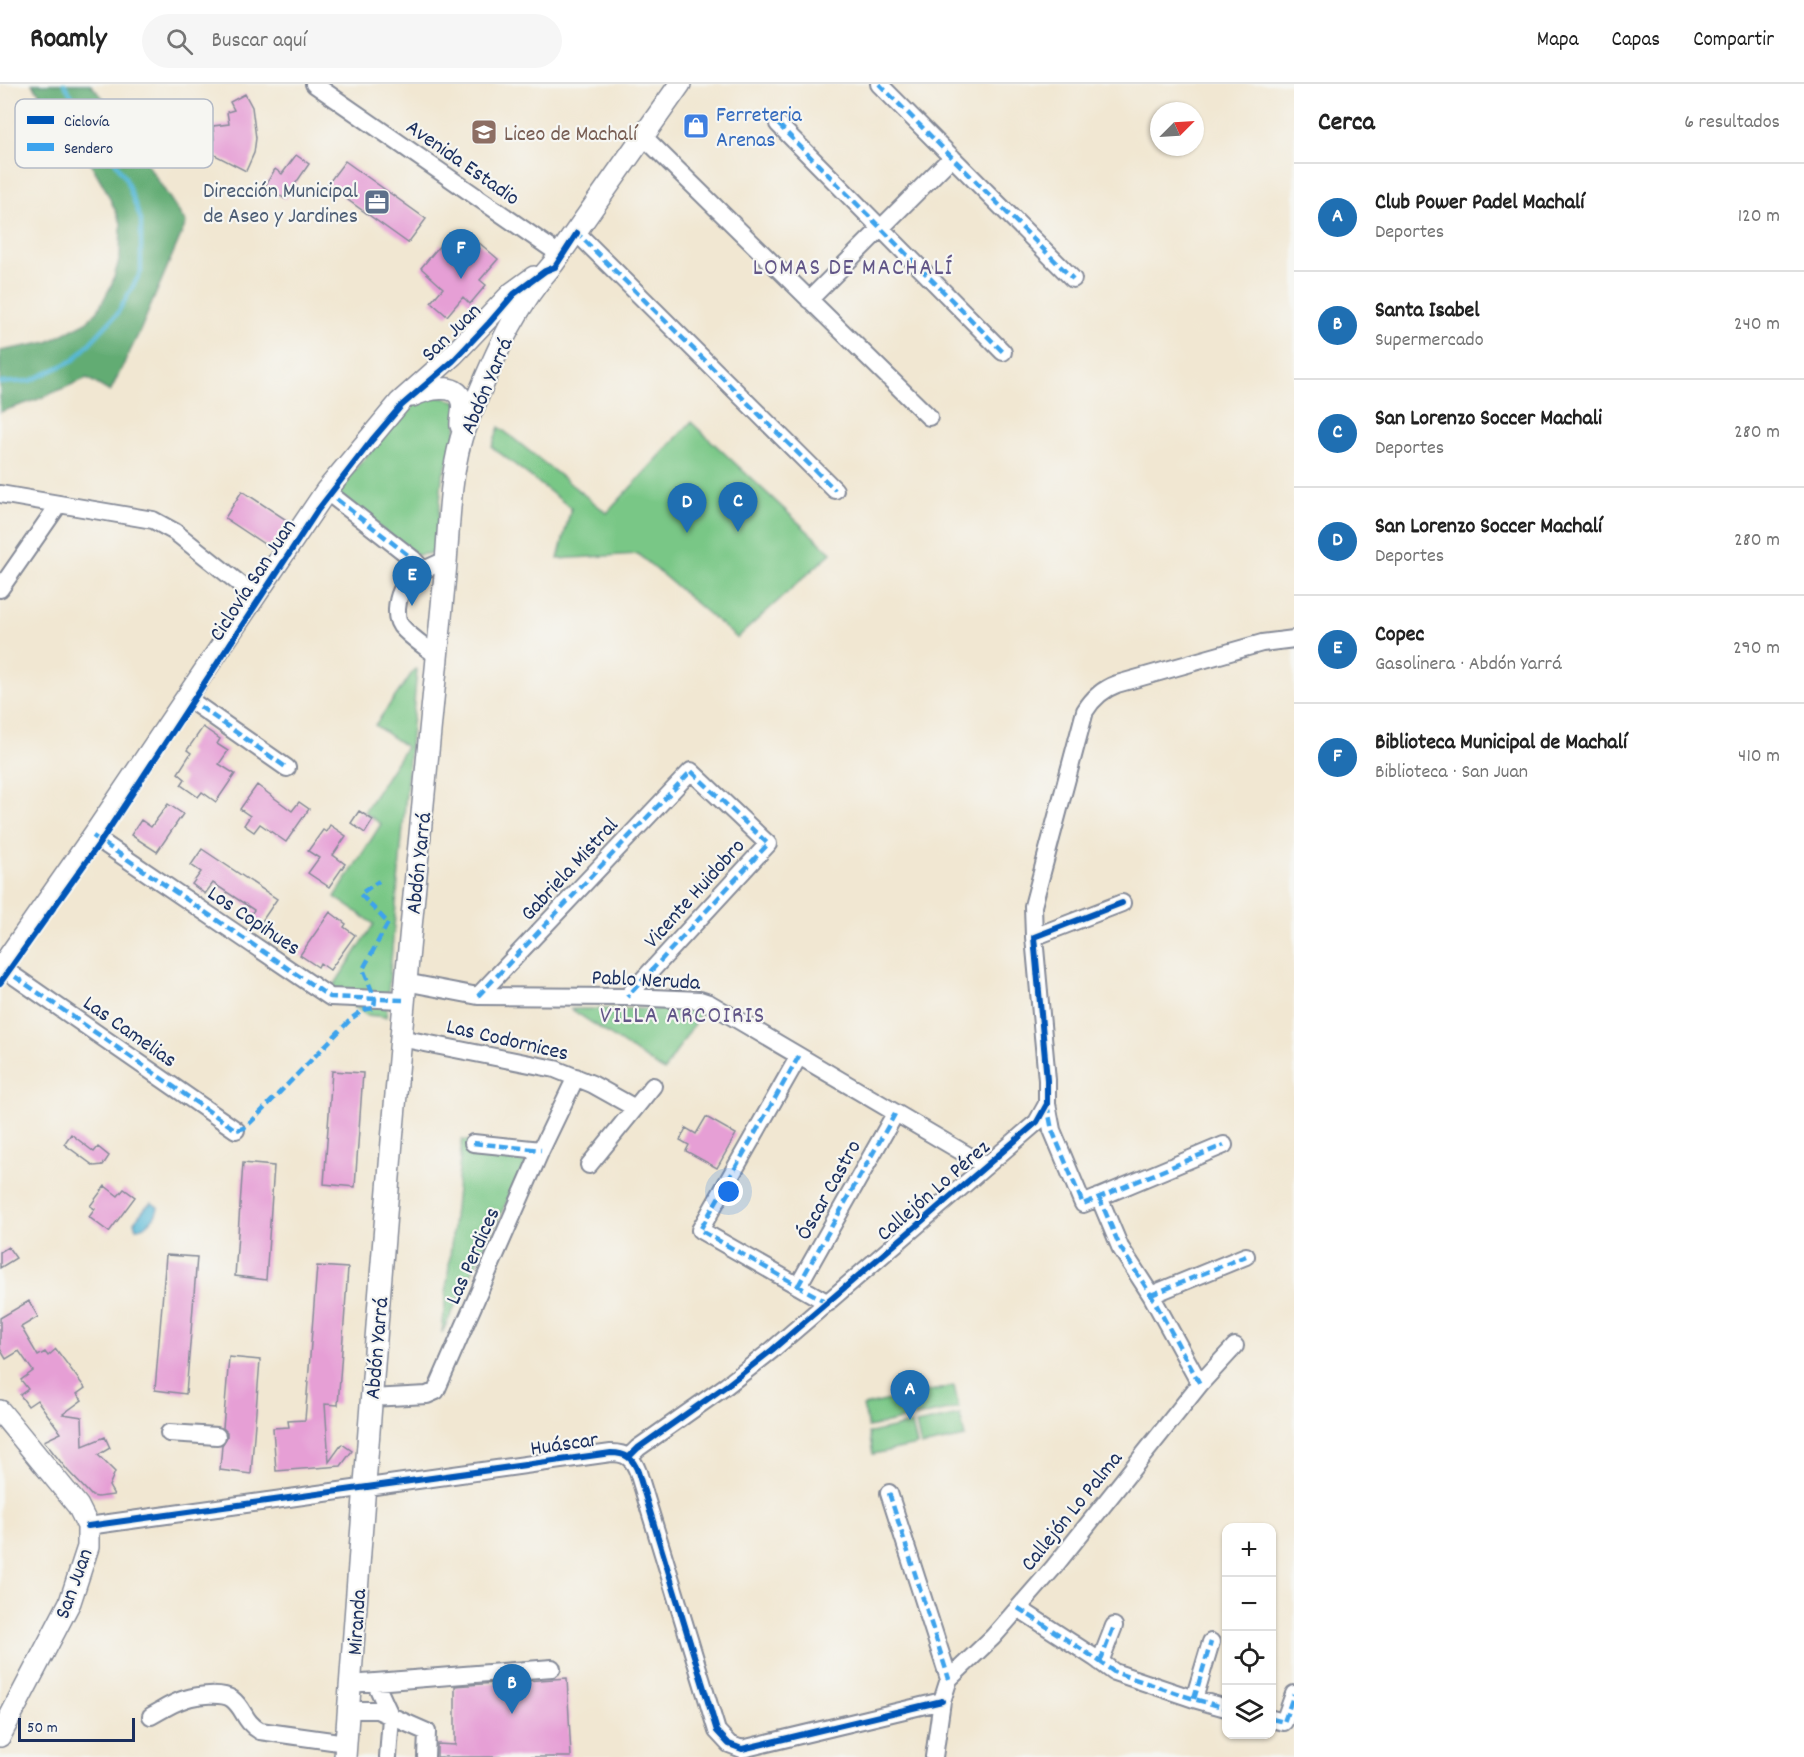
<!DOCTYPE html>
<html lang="es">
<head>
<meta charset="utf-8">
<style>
  :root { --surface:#fff; --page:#f6f6f6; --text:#222; --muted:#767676; --line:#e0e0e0; --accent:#1f6fb2 }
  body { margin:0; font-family:Dekko,sans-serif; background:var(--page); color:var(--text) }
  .controls { position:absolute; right:18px; bottom:18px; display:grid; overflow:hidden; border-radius:12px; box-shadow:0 2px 4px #0004 }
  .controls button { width:54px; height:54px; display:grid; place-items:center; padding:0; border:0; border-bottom:2px solid var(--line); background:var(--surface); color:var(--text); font:30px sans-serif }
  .compass { position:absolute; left:1150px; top:18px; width:54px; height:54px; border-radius:50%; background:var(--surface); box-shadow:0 2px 4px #0004; rotate:66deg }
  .scale { position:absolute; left:18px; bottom:15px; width:117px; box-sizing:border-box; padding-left:6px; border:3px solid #1b2f5e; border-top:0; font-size:16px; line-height:21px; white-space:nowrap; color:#1b2f5e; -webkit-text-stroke:4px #f6f6f2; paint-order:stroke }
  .you { position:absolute; left:729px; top:1108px; width:21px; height:21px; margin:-15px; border:4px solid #fff; border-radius:50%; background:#1a73e8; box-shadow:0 0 0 9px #1a73e833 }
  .badge { display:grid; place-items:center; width:39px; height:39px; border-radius:50%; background:var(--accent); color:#fff; font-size:20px; font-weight:700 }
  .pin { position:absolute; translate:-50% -50px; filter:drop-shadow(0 2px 3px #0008) }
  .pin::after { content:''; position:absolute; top:32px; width:21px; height:18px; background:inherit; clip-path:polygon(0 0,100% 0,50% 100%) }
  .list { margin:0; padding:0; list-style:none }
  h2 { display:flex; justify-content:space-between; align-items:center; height:78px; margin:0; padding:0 24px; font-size:26px }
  h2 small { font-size:20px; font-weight:400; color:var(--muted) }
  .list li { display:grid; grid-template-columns:39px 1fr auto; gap:18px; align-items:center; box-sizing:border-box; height:108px; padding:0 24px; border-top:2px solid var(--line) }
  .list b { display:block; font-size:22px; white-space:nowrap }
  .list p { margin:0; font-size:20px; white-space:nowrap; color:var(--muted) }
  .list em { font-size:20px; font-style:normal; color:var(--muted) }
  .icon { flex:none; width:33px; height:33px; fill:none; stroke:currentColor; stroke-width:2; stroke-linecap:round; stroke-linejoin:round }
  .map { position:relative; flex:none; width:1294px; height:1673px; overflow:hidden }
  header { display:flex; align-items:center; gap:36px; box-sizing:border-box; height:84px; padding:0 30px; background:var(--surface); border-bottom:2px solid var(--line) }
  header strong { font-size:28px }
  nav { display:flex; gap:33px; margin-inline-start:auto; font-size:21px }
  .search { width:420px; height:54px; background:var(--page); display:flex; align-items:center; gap:15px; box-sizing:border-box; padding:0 21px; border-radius:33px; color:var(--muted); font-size:22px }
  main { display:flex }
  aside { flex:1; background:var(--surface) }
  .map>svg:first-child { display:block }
</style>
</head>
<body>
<header>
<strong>Roamly</strong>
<div class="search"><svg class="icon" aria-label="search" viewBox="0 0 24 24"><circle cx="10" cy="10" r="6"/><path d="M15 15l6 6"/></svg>Buscar aquí</div>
<nav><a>Mapa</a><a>Capas</a><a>Compartir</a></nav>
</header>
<main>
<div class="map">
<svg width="1294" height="1673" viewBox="0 0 1294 1673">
  <rect width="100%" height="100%" fill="#f6f6f2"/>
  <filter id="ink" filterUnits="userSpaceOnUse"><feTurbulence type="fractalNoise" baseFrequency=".0167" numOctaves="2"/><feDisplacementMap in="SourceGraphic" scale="12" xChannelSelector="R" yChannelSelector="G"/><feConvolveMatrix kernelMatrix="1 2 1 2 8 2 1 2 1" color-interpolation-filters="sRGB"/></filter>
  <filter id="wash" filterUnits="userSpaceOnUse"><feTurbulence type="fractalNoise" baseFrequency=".008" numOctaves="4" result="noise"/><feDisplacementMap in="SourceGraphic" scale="24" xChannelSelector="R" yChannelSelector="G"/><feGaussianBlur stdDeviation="1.35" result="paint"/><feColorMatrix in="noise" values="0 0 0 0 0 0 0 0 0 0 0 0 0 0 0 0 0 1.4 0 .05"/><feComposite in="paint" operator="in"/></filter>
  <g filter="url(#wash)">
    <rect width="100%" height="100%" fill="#f1e7d2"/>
    <path fill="#79c786" stroke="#4a7b72" stroke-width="1.5" d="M427,309L459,318L455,358L442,394L436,469L417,471L334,410L411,320Z
      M691,338L831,469L737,554L638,470L558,475L571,424L492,363L499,343L607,429Z
      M415,585L417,586L386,933L366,931L331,906L374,840L335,813L381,740L364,728L406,663L375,641Z
      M571,925H692L701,929L664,987Z
      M462,1056L533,1065L442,1249Z
      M954,1302L959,1324L915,1333L911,1311Z
      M907,1312L911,1334L868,1343L863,1322Z
      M960,1331L965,1353L921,1362L916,1340Z
      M912,1340L917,1361L873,1370L869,1349Z"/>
    <path fill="#62ac73" stroke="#3e6e68" stroke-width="1.5" d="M32,0H90L106,17L186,139L140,247L110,308L87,294L36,316L0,328V267L48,258L85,239L97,228L112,200L120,173L121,139L105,104L79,59Z"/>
    <path fill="#56b8d5" stroke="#38749a" stroke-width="1.5" d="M152,1119L158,1123C157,1133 146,1144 136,1144L134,1138L146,1123Z"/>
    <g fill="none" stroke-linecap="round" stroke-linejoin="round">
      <path stroke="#56b8d5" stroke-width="4.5" d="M0,299L30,297L74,276L117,230L141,188V136L125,93L64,0"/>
    </g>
    <g id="blocks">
      <path fill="#e69fd5" d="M245,10L252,23L256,54L254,69L246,87L209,68L214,55L213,42L229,40L227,28L234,26L230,18Z
        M296,71L309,80L285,115L265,102L275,85L282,90Z
        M345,77L426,135L408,159L327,101Z
        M477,157L498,175L480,196L486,201L470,220L463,213L447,232L431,218L443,204L421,184L441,160L460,176Z
        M242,407L288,437L270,464L225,434Z
        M203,643L220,655L217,660L228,667L219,680L235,690L216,718L202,708L198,713L181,701L185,695L178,689L191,669L187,666Z
        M257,701L292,727L299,718L309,725L286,758L260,740L254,748L244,741L250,732L240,725Z
        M168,720L183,730L157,768L131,751L141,736L151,743Z
        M359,727L373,736L365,749L351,739Z
        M330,741L346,752L333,771L345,780L329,803L308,789L319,774L308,767L323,746L326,748Z
        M202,765L277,815L258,843L247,835L254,826L213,799L205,810L192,800L201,788L191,781Z
        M330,828L346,840L344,843L355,851L330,886L320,879L318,883L300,871Z
        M332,987L363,989L355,1103L324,1100Z
        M706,1033L736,1050L717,1084L686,1067L689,1061L680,1056L686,1044L696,1050Z
        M71,1050L94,1068L98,1063L109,1072L103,1081L94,1082L64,1060Z
        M243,1079L274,1082L266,1196L235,1192Z
        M105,1102L118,1112L124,1105L135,1113L109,1148L89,1133L95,1125L90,1122Z
        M8,1163L16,1174L0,1184V1168Z
        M166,1171L197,1173L186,1310L155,1306Z
        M317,1182L348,1184L338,1321L325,1320L329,1378L342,1360L352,1367L341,1382L276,1387L273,1344L289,1343L288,1337L305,1336Z
        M29,1217L38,1233L21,1243L38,1272L45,1268L48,1272L56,1265L85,1304L77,1310L82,1316L63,1330L82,1333L83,1362L105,1353L110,1364L98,1371L115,1388L109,1402L114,1411L98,1413L92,1412L68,1387L44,1357L61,1349L37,1316L28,1322L20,1311L28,1305L21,1296L33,1287L19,1267L6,1275L0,1265V1234Z
        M229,1273L260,1276L251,1390L220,1386L222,1361L227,1353V1348L223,1344Z
        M567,1594L571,1673H437V1660L455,1661V1602Z"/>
    </g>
  </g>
  <g filter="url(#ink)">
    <use href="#blocks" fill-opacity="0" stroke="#868b98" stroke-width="1.5"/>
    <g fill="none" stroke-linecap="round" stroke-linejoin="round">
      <defs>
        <path id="minor" d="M314,0L559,170
          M879,0L1073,195
          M778,40L1003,268
          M643,52L929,333
          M575,147L835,406
          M809,216L952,73
          M326,407L413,475L423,486
          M0,410L153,436L175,448L255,512
          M0,505L59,420
          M437,572C426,563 411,554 401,542C397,536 397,532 397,525C399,493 421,487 446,476
          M187,614L287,684
          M93,752L330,913L403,916
          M1034,853L1033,822L1085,627C1093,614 1103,605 1117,600L1262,559L1294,555
          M1,883L236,1046
          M405,898L478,912L627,913L700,916L709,919L986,1082
          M478,912L691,687L768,760L627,913
          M400,954L555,985L592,1000L635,1024
          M799,972L700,1146L828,1219
          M1047,1020L1052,1046L1083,1120L1224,1061
          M473,1059L541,1066
          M589,1081L653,1002
          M1099,1113L1120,1163L1151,1211L1200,1300
          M798,1202L895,1030
          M1151,1211L1246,1172
          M371,1314L427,1311L436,1307L541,1066L576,993
          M169,1349L217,1352
          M629,1373L638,1364L726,1302L772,1266L1037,1038L1047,1020V996L1034,853L1122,819
          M889,1409L949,1595
          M88,1442L611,1369C626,1369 633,1374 638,1388L717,1647L729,1660L742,1665L942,1617
          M1018,1524L1095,1574L1114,1588L1194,1615L1226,1624
          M1100,1578L1114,1542
          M375,1598L391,1633L388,1673
          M350,1600L552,1584
          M1194,1615L1211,1558
          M349,1626H377L427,1648L426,1673
          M151,1632C162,1626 174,1618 185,1615C197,1611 222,1608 232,1615C245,1625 243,1637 260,1647L346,1659
          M1272,1635L1284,1638L1294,1610
          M934,1673L942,1617L949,1595L993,1553L1054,1483L1200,1300L1235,1262"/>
        <path id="major" d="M412,312C425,306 458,296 462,318C464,326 460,334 461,342
          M0,885L93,752L326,407L400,318L453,271L512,209L534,193
          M0,1327L78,1422L88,1442V1463L70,1518L0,1652
          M345,1673C368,1355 391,1037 423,720C430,644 438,568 445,491C449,446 449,399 461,355C465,340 473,326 478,312C498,264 518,219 553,180L680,0"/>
      </defs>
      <use href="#minor" stroke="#868b98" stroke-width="20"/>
      <use href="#major" stroke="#868b98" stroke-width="24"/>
      <use href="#minor" stroke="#fff" stroke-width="16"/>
      <use href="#major" stroke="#fff" stroke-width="21"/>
      <path stroke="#3da3ed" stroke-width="4.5" stroke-dasharray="9 4.5" stroke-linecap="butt" d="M879,0L1073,195
        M778,40L1003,268
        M575,147L835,406
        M326,407L413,475L423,486
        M189,615L287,684
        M93,752L330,913L403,916
        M4,885L236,1046L244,1044L251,1038L352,934L363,926L374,924L375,915L363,885L388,839L360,810L379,797
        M478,912L691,687L768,760L627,913
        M799,972L700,1146L828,1219
        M1047,1020L1052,1046L1083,1120L1224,1061
        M473,1059L541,1066
        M1099,1113L1120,1163L1151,1211L1200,1300
        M798,1202L895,1030
        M1151,1211L1246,1172
        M889,1409L949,1595
        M1018,1524L1095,1574L1114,1588L1194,1615L1226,1624
        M1100,1578L1114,1542
        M1194,1615L1211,1558
        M1272,1635L1284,1638L1294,1610"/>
      <defs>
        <path id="cycleway" d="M0,899L101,757L317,427L372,356L401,322L453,277L489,239L514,210L545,187L555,183L577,149
          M629,1373L638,1364L726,1302L772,1266L1037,1038L1047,1020V996L1034,853L1122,819
          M88,1442L611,1369C626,1369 633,1374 638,1388L717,1647L729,1660L742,1665L942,1617"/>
      </defs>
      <use href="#cycleway" stroke="#f6f6f2" stroke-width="10"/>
      <use href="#cycleway" stroke="#0057b8" stroke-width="6"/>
    </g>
  </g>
  <defs>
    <symbol id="shop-square" viewBox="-11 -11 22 22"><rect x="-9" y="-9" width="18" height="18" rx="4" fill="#3f7fe0" stroke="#f6f6f2"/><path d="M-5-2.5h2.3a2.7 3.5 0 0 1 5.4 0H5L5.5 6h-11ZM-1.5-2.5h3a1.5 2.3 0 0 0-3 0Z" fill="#fff"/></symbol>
    <symbol id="school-square" viewBox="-11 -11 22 22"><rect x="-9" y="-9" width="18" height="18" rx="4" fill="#8d6e63" stroke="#f6f6f2"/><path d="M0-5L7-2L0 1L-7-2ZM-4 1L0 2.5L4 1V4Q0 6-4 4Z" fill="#fff"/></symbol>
    <symbol id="office-square" viewBox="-11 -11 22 22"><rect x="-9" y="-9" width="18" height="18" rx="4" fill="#5c6f8a" stroke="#f6f6f2"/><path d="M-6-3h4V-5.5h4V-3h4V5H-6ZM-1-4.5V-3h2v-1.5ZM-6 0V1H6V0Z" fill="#fff"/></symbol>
  </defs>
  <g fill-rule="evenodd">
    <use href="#shop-square" x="681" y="27" width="30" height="30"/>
    <use href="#school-square" x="469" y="33" width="30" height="30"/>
    <use href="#office-square" x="362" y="103" width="30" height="30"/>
  </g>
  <g text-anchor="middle" stroke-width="4.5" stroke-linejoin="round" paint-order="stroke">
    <g font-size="22" fill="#366cbe" stroke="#f6f6f2" text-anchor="start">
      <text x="716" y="37">Ferreteria<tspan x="716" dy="25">Arenas</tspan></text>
    </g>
    <g font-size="22" fill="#785e54" stroke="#f6f6f2" text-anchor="start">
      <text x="504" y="56">Liceo de Machalí</text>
    </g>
    <g font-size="22" fill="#1b2f5e" stroke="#f6f6f2">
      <text transform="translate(464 77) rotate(35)" y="8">Avenida Estadio</text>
      <text transform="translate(450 247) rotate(-44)" y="8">San Juan</text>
      <text transform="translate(485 301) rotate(-67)" y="8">Abdón Yarrá</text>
      <text transform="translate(251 495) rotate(-57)" y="8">Ciclovía San Juan</text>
      <text transform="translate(417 779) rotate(-84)" y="8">Abdón Yarrá</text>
      <text transform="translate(568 784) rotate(-47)" y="8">Gabriela Mistral</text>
      <text transform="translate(693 808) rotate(-48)" y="8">Vicente Huidobro</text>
      <text transform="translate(255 835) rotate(34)" y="8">Los Copihues</text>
      <text transform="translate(646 894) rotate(3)" y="8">Pablo Neruda</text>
      <text transform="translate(131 946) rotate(35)" y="8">Las Camelias</text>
      <text transform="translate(508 954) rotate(13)" y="8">Las Codornices</text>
      <text transform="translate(827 1105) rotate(-61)" y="8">Óscar Castro</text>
      <text transform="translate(932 1105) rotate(-41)" y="8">Callejón Lo Pérez</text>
      <text transform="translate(471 1171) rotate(-66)" y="8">Las Perdices</text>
      <text transform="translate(375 1264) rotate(-85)" y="8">Abdón Yarrá</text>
      <text transform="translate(564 1358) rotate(-8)" y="8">Huáscar</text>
      <text transform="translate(1070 1426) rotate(-51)" y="8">Callejón Lo Palma</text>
      <text transform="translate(72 1499) rotate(-70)" y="8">San Juan</text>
      <text transform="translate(355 1538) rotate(-86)" y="8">Miranda</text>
    </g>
    <g font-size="22" fill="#4e5e75" stroke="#f6f6f2" text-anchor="end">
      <text x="358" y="113">Dirección Municipal<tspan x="358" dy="25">de Aseo y Jardines</tspan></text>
    </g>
    <g font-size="24" letter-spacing="1.5" fill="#625688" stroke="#f6f6f2">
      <text x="853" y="190">LOMAS DE MACHALÍ</text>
      <text x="683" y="938">VILLA ARCOIRIS</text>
    </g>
  </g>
  <rect x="15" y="15" width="198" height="69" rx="9" fill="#f6f6f2" stroke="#b4bac6" stroke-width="1.5"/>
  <rect x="27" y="32" width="27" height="8" fill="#0057b8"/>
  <rect x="27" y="59" width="27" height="8" fill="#3da3ed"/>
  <g font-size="16" fill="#1b2f5e">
    <text x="64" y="42">Ciclovía</text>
    <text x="64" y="69">Sendero</text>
  </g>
</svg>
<div class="controls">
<button>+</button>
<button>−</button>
<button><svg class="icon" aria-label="locate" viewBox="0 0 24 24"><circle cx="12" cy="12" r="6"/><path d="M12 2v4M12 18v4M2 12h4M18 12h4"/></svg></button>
<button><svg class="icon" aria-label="layers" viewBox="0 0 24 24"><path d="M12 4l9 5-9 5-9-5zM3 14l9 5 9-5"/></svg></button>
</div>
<svg class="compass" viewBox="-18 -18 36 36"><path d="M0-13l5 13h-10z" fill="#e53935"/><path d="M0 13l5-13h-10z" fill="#767676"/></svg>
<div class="scale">50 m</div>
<div class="you"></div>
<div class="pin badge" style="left:910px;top:1336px">A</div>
<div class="pin badge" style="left:512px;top:1630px">B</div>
<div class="pin badge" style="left:738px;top:448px">C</div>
<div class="pin badge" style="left:687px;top:449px">D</div>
<div class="pin badge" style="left:412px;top:522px">E</div>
<div class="pin badge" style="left:461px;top:195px">F</div>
</div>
<aside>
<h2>Cerca<small>6 resultados</small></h2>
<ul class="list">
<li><span class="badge">A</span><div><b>Club Power Padel Machalí</b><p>Deportes</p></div><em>120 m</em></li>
<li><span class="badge">B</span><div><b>Santa Isabel</b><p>Supermercado</p></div><em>240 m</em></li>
<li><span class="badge">C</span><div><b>San Lorenzo Soccer Machali</b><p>Deportes</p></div><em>280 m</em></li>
<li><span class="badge">D</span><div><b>San Lorenzo Soccer Machalí</b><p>Deportes</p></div><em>280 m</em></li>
<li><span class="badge">E</span><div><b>Copec</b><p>Gasolinera · Abdón Yarrá</p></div><em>290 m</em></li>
<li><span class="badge">F</span><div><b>Biblioteca Municipal de Machalí</b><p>Biblioteca · San Juan</p></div><em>410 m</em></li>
</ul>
</aside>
</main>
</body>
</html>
